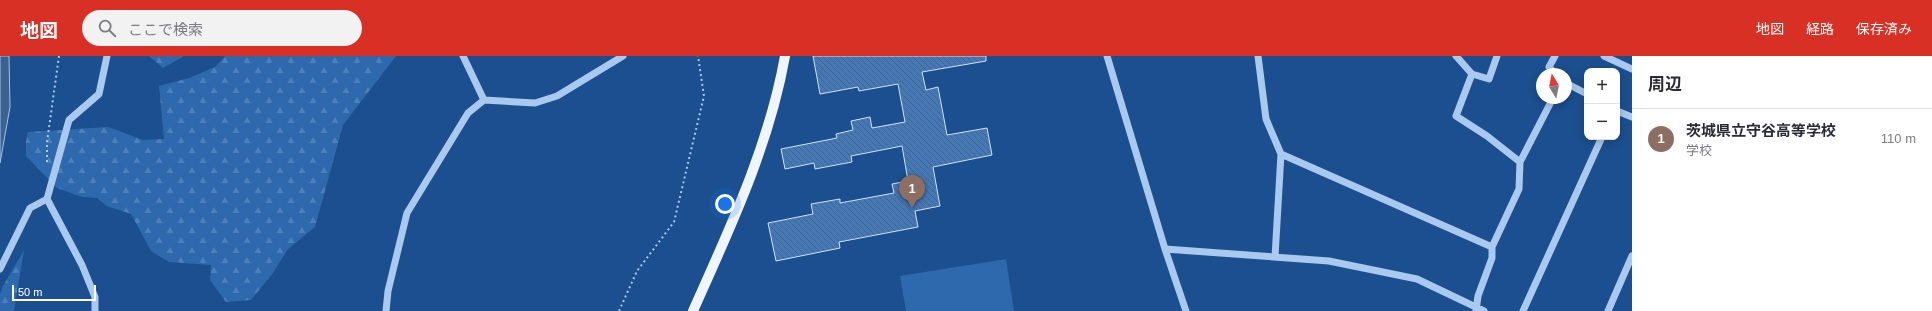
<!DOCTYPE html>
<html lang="ja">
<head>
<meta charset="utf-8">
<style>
  :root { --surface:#fff; --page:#f2f2f3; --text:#2b2b33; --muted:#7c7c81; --line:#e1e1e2; --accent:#d93025 }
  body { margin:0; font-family:Helvetica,"Noto Sans JP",sans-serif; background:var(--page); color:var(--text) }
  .controls { position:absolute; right:12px; top:12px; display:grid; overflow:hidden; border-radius:8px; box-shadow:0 2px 10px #0003 }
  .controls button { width:36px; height:36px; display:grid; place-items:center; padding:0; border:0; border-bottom:1px solid var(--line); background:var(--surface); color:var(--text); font:20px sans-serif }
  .compass { position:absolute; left:1536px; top:12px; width:36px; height:36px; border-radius:50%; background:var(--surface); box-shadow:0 2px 10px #0003; rotate:350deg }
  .scale { position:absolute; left:12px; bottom:10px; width:84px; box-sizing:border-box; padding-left:4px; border:2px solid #fff; border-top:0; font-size:11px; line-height:14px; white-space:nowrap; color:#fff; -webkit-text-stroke:3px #1b4f8f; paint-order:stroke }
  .you { position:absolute; left:725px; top:148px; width:14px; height:14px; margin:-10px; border:3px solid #fff; border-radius:50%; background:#1a73e8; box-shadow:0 0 0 6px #1a73e833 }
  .badge { display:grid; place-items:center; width:26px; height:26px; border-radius:50%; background:var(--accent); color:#fff; font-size:13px; font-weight:700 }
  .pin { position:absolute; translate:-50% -33px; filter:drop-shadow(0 1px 2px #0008) }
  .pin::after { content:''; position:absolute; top:21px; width:14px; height:12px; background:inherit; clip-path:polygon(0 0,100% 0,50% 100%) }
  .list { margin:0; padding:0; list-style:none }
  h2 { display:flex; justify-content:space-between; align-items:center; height:52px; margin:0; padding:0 16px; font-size:17px }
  h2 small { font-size:13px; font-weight:400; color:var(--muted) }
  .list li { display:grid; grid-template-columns:26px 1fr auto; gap:12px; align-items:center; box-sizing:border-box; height:60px; padding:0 16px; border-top:1px solid var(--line) }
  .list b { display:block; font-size:15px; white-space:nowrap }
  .list p { margin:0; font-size:13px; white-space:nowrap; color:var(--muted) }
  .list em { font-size:13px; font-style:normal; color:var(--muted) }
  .icon { flex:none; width:22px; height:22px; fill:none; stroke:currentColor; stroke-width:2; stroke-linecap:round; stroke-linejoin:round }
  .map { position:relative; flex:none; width:1632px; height:255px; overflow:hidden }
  header { display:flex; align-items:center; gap:24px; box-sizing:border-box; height:56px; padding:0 20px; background:var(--accent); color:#fff }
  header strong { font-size:19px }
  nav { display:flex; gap:22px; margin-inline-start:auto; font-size:14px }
  .search { width:280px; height:36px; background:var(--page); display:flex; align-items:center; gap:10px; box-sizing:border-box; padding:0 14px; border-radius:22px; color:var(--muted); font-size:15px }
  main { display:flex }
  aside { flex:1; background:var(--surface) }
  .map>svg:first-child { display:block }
</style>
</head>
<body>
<header>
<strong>地図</strong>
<div class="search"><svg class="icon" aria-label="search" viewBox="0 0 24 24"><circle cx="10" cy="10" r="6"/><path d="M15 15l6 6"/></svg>ここで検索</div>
<nav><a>地図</a><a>経路</a><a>保存済み</a></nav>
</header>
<main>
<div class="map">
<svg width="1632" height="255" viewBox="0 0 1632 255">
  <defs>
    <pattern id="forest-firs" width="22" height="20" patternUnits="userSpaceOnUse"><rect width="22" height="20" fill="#2e69ad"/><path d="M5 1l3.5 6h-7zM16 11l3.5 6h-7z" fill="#4d80b9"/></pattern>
    <pattern id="building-back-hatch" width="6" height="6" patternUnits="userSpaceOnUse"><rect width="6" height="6" fill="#4478b7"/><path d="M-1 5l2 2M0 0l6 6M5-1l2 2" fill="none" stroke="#486282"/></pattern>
  </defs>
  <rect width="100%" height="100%" fill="#1b4f8f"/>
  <path fill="#2e69ad" d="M1006,203L1014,255H906L900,220Z"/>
  <path fill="url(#forest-firs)" d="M149,0H184L163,12Z
    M225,0H396L343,69L315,171L288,193L273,217L251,244L226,246L210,224L211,209L169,206L151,195L131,158L107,150L97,142L82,141L57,132L26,100V86L28,76L108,71L143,84L164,83L159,30L189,22L215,11Z
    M24,194L14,255H0V238L3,230Z"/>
  <path fill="#3c6290" stroke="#9cc4f0" d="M0,0H9L10,51L0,107Z"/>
  <path fill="url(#building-back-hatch)" stroke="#cfe3fa" d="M813,0H986V5L922,16L926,34L938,31L947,79L987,72L992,99L933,111L940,150L915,155L918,171L839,186L840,192L776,205L768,167L813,158L811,148L840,143V147L894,137L892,128L908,125L902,90L851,100L852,106L815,113L814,107L785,113L781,93L837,82L836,78L853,74L851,65L870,61L872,72L905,66L898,28L859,35L858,31L820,38Z"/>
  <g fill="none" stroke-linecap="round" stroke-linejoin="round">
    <path stroke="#a9c9ee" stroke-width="2" stroke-dasharray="2 3" stroke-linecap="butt" d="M47,106V86L59,0
      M619,255L637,215L674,166L704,40L698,0"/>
    <path stroke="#a9c9ee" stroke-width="7" d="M463,0L484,44
      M1107,0L1165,193L1186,255
      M1258,0L1266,63L1281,98L1275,201
      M1456,0L1472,18L1489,23L1497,0
      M1555,0L1549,11L1555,18
      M1604,0L1632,13
      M1472,18L1456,60L1487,80L1520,106
      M1566,27L1587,38
      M1617,55L1632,61
      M1281,98L1492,191
      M1165,193L1329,205L1417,223L1484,255
      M0,213L30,152L47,143
      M95,255V241L82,209L47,143L69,64L99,38L107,0
      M386,255L388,235L407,157L468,57L484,44L535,47L557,40L623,0
      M1476,255L1478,240L1492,202V191L1519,133L1520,106L1553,42
      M1523,255L1602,81
      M1608,255L1632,200"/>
    <path stroke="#f0f6ff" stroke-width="10" d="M693,255C730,172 769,90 785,0"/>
  </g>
</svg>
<div class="controls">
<button>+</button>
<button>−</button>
</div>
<svg class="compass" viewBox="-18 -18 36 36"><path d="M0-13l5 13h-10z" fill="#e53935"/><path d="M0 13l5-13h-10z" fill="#7c7c81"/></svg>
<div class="scale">50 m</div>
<div class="you"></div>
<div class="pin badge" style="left:912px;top:152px;background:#8d6e63">1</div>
</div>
<aside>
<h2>周辺<small></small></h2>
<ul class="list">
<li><span class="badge" style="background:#8d6e63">1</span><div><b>茨城県立守谷高等学校</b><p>学校</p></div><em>110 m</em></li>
</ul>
</aside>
</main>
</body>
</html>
